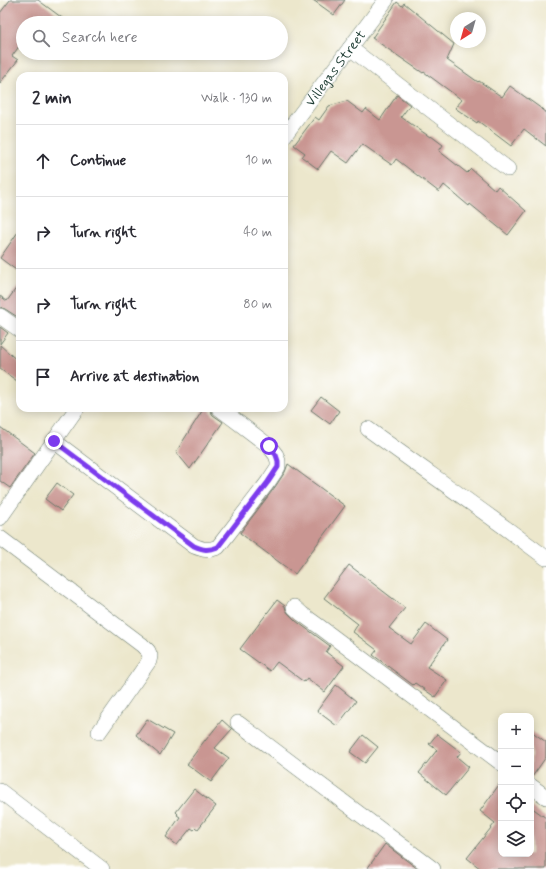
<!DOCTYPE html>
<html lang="en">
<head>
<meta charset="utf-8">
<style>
  :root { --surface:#fff; --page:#f7f7f7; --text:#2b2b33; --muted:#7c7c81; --line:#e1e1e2 }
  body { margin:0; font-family:Mynerve,sans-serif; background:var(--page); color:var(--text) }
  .controls { position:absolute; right:12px; bottom:12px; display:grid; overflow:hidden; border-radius:8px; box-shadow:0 2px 10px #0003 }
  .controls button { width:36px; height:36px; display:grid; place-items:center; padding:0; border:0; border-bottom:1px solid var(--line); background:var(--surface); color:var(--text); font:20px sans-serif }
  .compass { position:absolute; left:450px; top:12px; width:36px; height:36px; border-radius:50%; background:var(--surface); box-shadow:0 2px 10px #0003; rotate:217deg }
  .stop { position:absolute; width:12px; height:12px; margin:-9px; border:3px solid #7c3aed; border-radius:50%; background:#fff }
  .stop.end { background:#7c3aed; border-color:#fff; box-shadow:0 1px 4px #0008 }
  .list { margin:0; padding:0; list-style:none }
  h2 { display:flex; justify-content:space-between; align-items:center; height:52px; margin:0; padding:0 16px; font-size:17px }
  h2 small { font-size:13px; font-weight:400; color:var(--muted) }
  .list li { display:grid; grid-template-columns:26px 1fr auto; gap:12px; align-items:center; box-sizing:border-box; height:72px; padding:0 16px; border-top:1px solid var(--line) }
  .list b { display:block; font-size:15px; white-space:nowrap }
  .list em { font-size:13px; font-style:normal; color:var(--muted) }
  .icon { flex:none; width:22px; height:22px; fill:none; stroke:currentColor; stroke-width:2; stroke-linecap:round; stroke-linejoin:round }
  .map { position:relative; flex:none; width:546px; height:869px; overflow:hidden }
  .search { position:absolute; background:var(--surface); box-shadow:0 2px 10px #0003; left:16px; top:16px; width:272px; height:44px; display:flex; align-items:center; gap:10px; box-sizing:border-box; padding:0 14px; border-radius:22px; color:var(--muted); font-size:15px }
  .panel { position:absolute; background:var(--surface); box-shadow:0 2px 10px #0003; left:16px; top:72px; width:272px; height:340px; border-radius:12px }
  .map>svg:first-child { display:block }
</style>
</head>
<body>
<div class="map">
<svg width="546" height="869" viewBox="0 0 546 869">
  <rect width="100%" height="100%" fill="#fff"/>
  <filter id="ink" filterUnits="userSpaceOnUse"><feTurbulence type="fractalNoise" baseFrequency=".025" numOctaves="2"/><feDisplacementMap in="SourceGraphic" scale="8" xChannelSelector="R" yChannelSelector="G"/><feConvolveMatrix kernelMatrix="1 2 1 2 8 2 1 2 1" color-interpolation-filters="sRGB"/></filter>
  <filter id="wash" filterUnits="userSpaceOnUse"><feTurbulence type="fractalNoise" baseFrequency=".012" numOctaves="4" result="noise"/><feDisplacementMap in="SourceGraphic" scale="16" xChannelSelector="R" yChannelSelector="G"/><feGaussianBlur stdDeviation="0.9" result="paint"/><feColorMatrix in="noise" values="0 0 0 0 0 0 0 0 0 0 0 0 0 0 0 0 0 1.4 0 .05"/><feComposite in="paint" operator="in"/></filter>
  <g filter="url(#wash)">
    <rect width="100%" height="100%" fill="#ece7cc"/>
    <g id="blocks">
      <path fill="#c99692" d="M10,0H38L69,23H23V41L12,56L18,60L0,83V13Z
        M313,0H345L334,15Z
        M397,2L402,6L404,3L454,44L447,60L478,82L479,81L502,97L510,86L546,112V146L524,129L511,146L478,121L477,123L455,108L462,100L424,72L423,73L372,38Z
        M397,95L410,105L401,117L430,137L431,136L443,145L439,151L467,173L471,169L495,190L498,186L526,211L508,235L470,204L469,206L444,185L439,192L396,159L392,165L362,144L348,163L331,151L318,169L302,157L305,153L294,145L315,117L319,120L329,106L347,101L363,113L366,109L380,120Z
        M20,229V273L0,258Z
        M20,283V316L19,318L5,309L0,307V296L7,301Z
        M0,327L8,333L0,344Z
        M0,345L20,363V383L0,369Z
        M321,397L339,411L330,424L311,410Z
        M204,408H210L211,412L213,415L223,422L190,469L176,452Z
        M0,427L35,453L10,488L0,481Z
        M288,464L345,506L295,574L240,533L275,487L285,472Z
        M57,483L73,495L61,511L45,499Z
        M349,565L405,608L389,628L411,644L426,624L447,640L427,667L447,680L435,697L415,683L413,685L373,655L377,650L353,632L358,624L324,598Z
        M277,600L285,606L286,610L288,613L296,621L330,646L326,652L344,666L325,692L307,678L304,682L277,662L270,671L240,649Z
        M336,685L356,701L337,726L317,711Z
        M147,719L173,734L160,755L136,735Z
        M222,720L232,729L215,748L229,758L211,782L187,764L205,740V741Z
        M531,731L546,742V757L532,777H531Z
        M437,734L461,752L457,757L469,767L446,795L419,773L437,750L429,744Z
        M363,735L378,747L365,763L350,752Z
        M501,782V854H531V807L546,818V869H481L467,858L495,823L480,811Z
        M194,789L216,806L198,829L196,828L194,830L191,828L177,845L166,837L180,817L177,815L178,814L176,812Z
        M385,844L418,869H367Z"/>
    </g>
  </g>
  <g filter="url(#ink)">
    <use href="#blocks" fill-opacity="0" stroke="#677869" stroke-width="1"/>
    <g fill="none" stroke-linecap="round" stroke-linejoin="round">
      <defs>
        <g id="street">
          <path d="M350,48L508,169"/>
          <path id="s1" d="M284,136L386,0"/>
          <path d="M0,316L20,330"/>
          <path d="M368,429C427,472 488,514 546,558"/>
          <path d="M54,441L194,546C204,550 208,551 218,547L268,482L278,467V461L276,455L269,446L219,408"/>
          <path d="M0,518L77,408"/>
          <path d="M0,538L142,645L148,651L150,656L149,661L99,732"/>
          <path d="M294,607L302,614L320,627L501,763"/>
          <path d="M238,723L433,869"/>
          <path d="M531,786L546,797"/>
          <path d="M0,791L102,869"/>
        </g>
      </defs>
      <use href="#street" stroke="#677869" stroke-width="16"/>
      <use href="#street" stroke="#fff" stroke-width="15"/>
    </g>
  </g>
  <g fill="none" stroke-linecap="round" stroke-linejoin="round" filter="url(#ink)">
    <path stroke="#7c3aed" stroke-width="5" d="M54,441L194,546C203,550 208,551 218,547L268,482L278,467V461L276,455L269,446"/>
  </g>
  <g text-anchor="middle" stroke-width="3" stroke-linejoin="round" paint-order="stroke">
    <g font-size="14" fill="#1f3d34" stroke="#fff">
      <text dy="5" stroke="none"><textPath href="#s1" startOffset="85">Villegas Street</textPath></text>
    </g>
  </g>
</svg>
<div class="controls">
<button>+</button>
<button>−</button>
<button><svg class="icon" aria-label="locate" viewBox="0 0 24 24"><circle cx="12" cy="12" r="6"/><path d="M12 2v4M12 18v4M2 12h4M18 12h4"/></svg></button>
<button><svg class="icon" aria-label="layers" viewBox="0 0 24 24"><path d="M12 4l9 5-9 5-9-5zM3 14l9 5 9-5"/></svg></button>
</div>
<svg class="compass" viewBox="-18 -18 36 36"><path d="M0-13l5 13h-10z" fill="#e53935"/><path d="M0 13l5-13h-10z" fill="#7c7c81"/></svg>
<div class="stop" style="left:269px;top:446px"></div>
<div class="stop end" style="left:54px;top:441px"></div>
<div class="search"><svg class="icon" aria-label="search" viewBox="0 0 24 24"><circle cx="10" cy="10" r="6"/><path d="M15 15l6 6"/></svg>Search here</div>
<section class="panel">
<h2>2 min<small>Walk · 130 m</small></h2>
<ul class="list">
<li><svg class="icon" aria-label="ahead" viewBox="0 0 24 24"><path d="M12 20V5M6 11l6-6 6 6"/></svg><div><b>Continue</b></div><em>10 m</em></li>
<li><svg class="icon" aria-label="right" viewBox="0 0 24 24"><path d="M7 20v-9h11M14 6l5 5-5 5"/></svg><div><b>Turn right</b></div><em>40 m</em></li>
<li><svg class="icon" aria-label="right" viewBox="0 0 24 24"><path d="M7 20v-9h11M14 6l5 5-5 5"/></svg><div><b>Turn right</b></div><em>80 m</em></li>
<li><svg class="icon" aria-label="arrive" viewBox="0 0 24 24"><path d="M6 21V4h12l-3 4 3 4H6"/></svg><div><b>Arrive at destination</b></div></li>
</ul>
</section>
</div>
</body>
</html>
